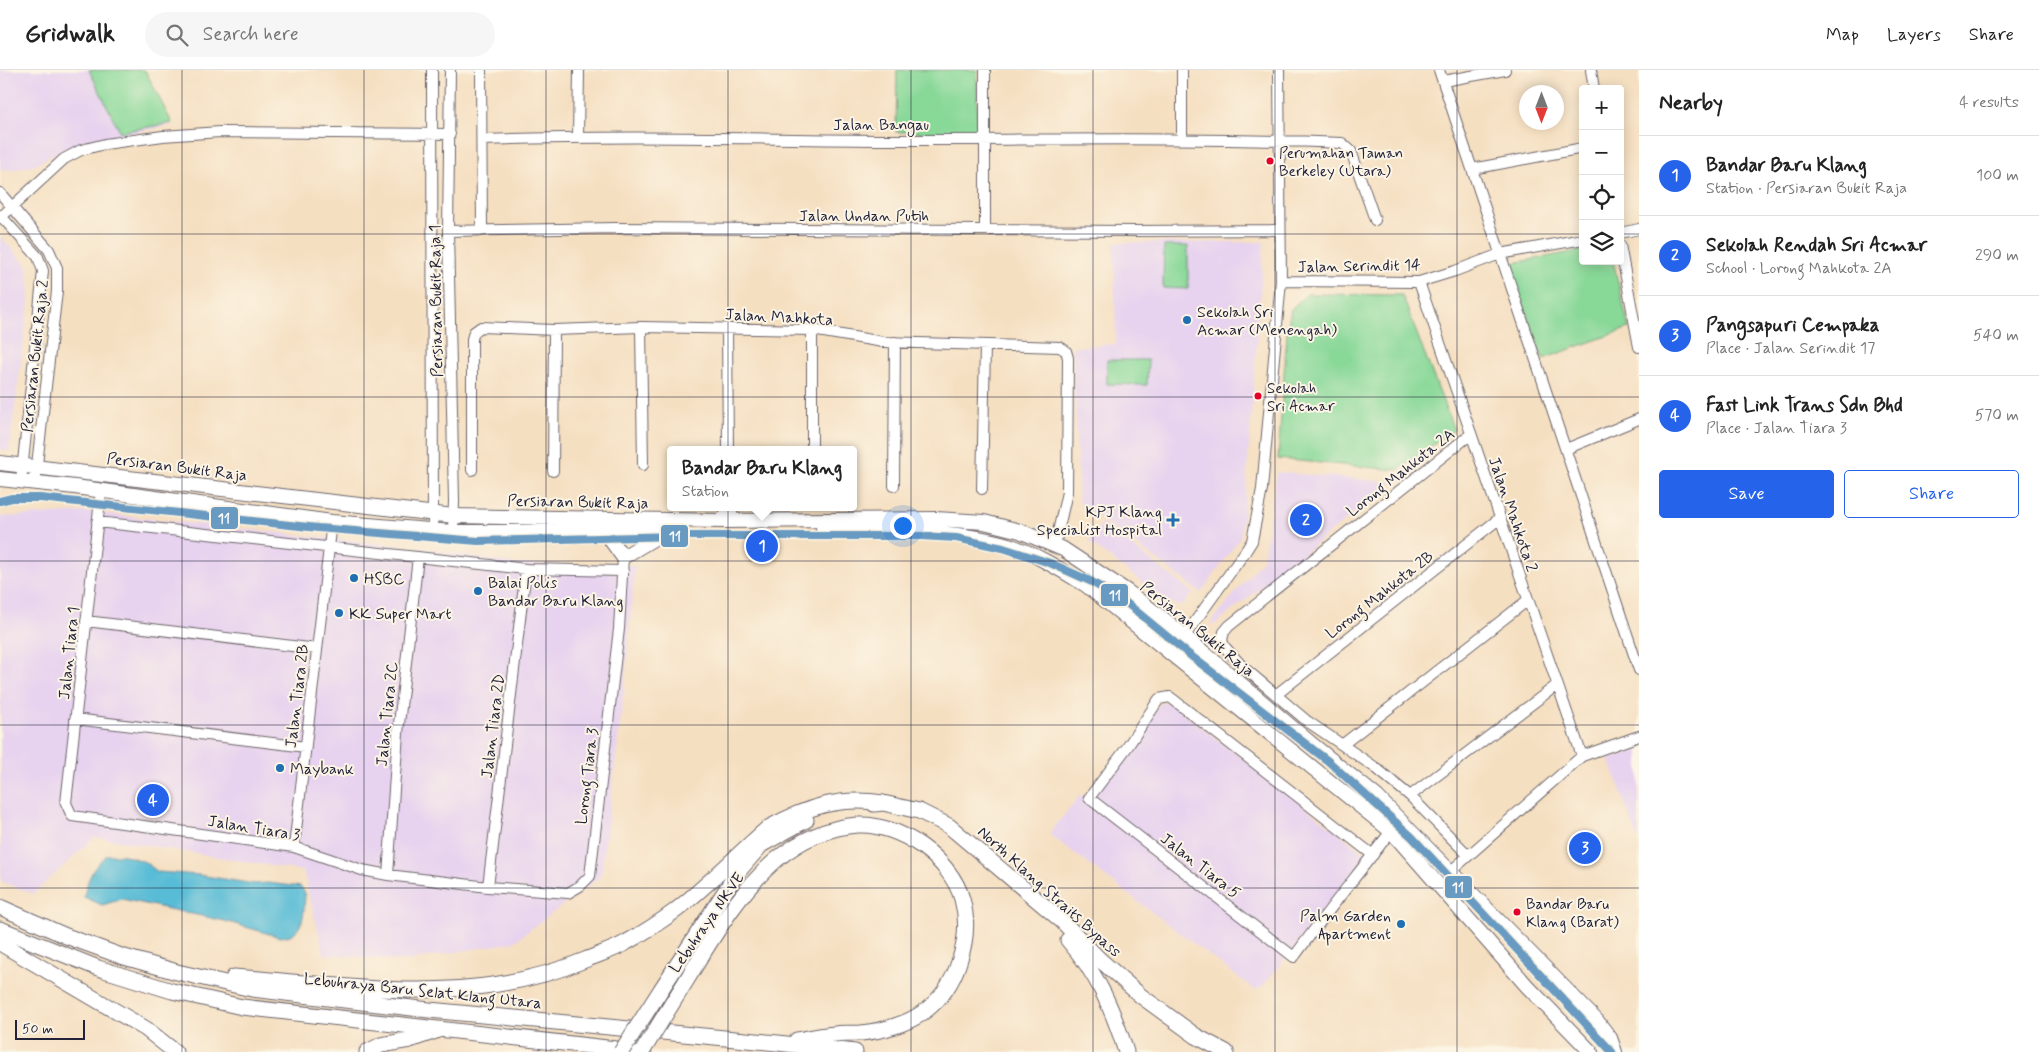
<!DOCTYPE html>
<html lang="en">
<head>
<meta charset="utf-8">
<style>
  :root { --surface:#fff; --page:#f6f6f6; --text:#222; --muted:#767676; --line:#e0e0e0; --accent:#2563eb }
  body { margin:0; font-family:Mynerve,sans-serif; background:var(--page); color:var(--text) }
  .controls { position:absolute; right:15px; top:15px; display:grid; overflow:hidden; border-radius:5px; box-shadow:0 2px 12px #0003 }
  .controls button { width:45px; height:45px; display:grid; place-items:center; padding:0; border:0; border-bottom:1px solid var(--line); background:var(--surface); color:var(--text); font:25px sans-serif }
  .compass { position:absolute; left:1519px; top:15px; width:45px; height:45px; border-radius:50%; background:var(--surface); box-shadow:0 2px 12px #0003; rotate:180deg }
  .scale { position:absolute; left:15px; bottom:12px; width:70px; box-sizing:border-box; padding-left:5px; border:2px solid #22223b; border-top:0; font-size:14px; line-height:18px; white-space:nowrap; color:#22223b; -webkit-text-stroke:4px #fcf5e5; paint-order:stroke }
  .you { position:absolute; left:902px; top:455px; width:18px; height:18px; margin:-12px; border:4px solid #fff; border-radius:50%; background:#1a73e8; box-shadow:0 0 0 8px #1a73e833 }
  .badge { display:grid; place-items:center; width:32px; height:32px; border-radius:50%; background:var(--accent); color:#fff; font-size:16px; font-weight:700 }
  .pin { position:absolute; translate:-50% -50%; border:2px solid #fff; box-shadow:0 1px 5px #0006 }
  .popup { position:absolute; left:667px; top:376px; width:190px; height:65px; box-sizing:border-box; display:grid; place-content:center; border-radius:5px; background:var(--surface); filter:drop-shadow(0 1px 4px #0005); font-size:16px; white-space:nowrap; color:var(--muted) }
  .popup b { font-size:19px; color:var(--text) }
  .popup::after { content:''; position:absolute; left:50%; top:100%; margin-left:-10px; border:10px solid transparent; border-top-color:var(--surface) }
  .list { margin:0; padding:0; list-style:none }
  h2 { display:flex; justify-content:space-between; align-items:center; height:65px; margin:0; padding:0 20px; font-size:21px }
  h2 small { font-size:16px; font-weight:400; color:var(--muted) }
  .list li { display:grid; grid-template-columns:32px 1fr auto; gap:15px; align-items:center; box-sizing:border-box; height:80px; padding:0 20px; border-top:1px solid var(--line) }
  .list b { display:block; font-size:19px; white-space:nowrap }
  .list p { margin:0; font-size:16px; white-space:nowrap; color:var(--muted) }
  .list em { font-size:16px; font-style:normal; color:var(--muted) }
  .actions { display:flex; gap:10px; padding:15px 20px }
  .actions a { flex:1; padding:11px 0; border:1px solid var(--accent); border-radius:5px; text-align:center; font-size:18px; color:var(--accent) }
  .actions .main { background:var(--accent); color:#fff }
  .icon { flex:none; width:28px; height:28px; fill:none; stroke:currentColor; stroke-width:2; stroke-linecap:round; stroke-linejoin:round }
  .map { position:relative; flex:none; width:1639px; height:982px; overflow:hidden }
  header { display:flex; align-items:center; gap:30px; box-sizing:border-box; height:70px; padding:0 25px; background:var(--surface); border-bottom:1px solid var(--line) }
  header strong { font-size:24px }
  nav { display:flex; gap:28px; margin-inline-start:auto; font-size:18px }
  .search { width:350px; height:45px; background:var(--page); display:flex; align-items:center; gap:12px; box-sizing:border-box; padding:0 18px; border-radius:28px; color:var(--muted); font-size:19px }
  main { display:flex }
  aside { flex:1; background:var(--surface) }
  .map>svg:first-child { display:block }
</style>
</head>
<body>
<header>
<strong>Gridwalk</strong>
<div class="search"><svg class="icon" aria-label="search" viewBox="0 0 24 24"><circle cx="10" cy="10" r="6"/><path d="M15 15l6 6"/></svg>Search here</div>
<nav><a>Map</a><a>Layers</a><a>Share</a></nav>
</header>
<main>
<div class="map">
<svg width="1639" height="982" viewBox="0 0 1639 982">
  <rect width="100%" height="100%" fill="#fcf5e5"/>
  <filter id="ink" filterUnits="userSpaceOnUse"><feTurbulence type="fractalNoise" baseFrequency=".02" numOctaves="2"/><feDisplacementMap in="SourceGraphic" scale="10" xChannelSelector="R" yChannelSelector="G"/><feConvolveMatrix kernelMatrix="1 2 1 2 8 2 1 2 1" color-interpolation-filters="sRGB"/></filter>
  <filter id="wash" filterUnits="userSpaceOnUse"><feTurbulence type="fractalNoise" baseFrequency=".0096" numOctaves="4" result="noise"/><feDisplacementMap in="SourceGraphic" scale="20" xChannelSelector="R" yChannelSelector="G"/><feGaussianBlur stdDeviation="1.12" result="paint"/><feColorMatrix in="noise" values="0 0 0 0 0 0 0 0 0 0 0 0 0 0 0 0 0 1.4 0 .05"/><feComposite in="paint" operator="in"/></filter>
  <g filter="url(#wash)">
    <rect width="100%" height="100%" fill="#f5dfc1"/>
    <path fill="#e7d2ef" d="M0,0H136L161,48L172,55L88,72L65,79L38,93L17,99L0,100Z
      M0,166L27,196L30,223L9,381L0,380Z
      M1264,172L1245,431L1240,468L1201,523L1079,432L1073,277L1116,274L1114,173Z
      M1277,402L1393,412L1214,555L1210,554L1263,489Z
      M86,442L427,479L513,494L635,496L624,621L601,806L514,872L404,891L324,884L303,801L95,767L33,824L1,811L0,447Z
      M1102,453L1193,523L1182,536L1169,533L1089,472Z
      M1169,632L1367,785L1263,916L1255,920L1049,764L1080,725L1090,732L1161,633Z
      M1639,679V772L1609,689Z"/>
    <path fill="#88d898" stroke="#557d6a" d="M89,0H145L172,53L120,62Z
      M897,0H977V63L896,62Z
      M1164,176H1188V219L1163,218Z
      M1583,180V191H1613L1629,258L1543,289L1508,194Z
      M1307,224L1402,225L1454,360L1398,400L1278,389L1287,262L1291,239Z
      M1107,290H1148L1147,315L1107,314Z"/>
    <path fill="#58bcd6" stroke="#3d6f88" d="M107,785H124L145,792L158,802L199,805L254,814L268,813L301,817L305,823C304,843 305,866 280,867L225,851L122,829L102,835L84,827C87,810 93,796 107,785Z"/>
  </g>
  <g filter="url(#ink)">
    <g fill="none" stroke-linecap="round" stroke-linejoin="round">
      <defs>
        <path id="minor" d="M432,0L433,460
          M450,0L448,161L454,431L453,462
          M481,0L482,161
          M1182,0V69
          M1439,0L1639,600
          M1591,0L1594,19
          M1443,11L1505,0
          M578,68L579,0
          M482,70C620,65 759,69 897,70C1045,70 1194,67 1342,73L1351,81L1375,150
          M1472,99L1583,78
          M0,123L49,180L57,198V221L35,412
          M0,145L38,187L43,201L21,411
          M0,148L64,89L81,80L105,74L163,66L220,62L450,64
          M985,160V0
          M448,161L615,158L1133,161L1280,160
          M1620,163L1639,159
          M1620,175L1639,277
          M1281,211L1419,212L1455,201L1500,184L1583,169
          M1419,212L1582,686
          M641,257L643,395
          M727,258L728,380
          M1566,379L1639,349
          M812,380V260
          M472,400V269L474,262L481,257L554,260L641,257L812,260L883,272L1060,277L1066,281L1068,288L1067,422L1055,475
          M553,401L554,260
          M894,416L895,272
          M982,419L985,276
          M101,421L66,733L72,746L294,777L362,800L388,805L488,817L568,823L580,816L590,806L619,559L623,487
          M724,437V451
          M732,437L733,451
          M97,452L526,499L623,501
          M86,551L317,579
          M1171,585L1245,482L1252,471L1262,419L1281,211L1279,0
          M1277,624L1500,448
          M75,649L306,677
          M1342,675L1528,530
          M1410,726L1557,615
          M294,777L332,452
          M1373,785L1170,627L1159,629L1128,676L1089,728L1294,887C1325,844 1359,803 1391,761
          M1468,785L1410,726L1376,698L1307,651L1242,596L1224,576L1222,570L1224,562L1229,556L1471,364
          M1451,801L1582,686L1639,666
          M388,805L398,663L418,487
          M488,817L526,499"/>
        <path id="major" d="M0,393L454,446L724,451L936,449L984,452L1020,461L1063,479L1128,522L1170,554L1314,676L1377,727L1597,951L1610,968L1615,982
          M0,409L75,417L332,452L453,462H605L681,460
          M823,459C881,460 952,459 1008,475C1036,484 1061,500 1086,515L1391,761L1527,916L1591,982
          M605,462L623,487L666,461"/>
        <path id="highway" d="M874,734L883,733L919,741L949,756L1062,851L1098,888L1141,926L1196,966L1226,982
          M0,837L66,866L121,886L177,902L252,919L429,940L778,973L855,982
          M0,859L98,898L172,921L242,937L643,982
          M1068,870C1097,903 1113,940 1126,982
          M0,873L146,959L175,982
          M234,907C354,916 469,938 585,890C599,884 614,880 627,872C643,863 660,852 675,841C707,816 737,785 768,758C807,737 839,726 883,733
          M662,918L737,803L761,775L806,750
          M678,924C707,878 734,826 776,790C799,771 828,757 858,755C900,753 951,789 962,829C968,850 966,872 959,892C953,911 941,929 925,941C908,954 882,961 861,963C852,963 843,963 835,964C822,965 810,968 797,970
          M367,982L381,975L410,970L436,961"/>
      </defs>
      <use href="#minor" stroke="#6c646a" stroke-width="12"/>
      <use href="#major" stroke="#6c646a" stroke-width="16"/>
      <use href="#highway" stroke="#6c646a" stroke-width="17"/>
      <use href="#minor" stroke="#fff" stroke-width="10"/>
      <use href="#major" stroke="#fff" stroke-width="14"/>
      <use href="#highway" stroke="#fff" stroke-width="15"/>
      <defs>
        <path id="highway-bridge" d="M621,982L662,918
          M642,982L678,924"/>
      </defs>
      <use href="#highway-bridge" stroke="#6c646a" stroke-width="17" stroke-linecap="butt"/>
      <use href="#highway-bridge" stroke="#fff" stroke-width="15"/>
      <defs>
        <path id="rail-1" d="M0,431L12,428H40L318,458L478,471L677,466H920L956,468L1003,478L1050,493L1090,511L1124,531L1191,586L1328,691L1412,767L1612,982"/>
      </defs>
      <use href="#rail-1" stroke="#fcf5e5" stroke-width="11"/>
      <use href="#rail-1" stroke="#699ac1" stroke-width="8"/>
    </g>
  </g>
  <path fill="none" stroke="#22223b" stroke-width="1" stroke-opacity="0.55" d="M182,0V982M364,0V982M546,0V982M728,0V982M911,0V982M1093,0V982M1275,0V982M1457,0V982M0,164H1583M1620,164H1639M0,327H1639M0,491H1639M0,655H1639M0,818H1639"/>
  <g fill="#e4002b" stroke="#fcf5e5" stroke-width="2">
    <circle cx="1270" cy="91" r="4.5"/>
    <circle cx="1258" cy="326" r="4.5"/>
    <circle cx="1517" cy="842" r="4.5"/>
  </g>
  <g fill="#1f6fb2" stroke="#fcf5e5" stroke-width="2">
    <circle cx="1187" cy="250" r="5"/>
    <path d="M1170.5 442.5h5v5h5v5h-5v5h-5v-5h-5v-5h5z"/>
    <circle cx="354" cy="508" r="5"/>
    <circle cx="478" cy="521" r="5"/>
    <circle cx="339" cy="543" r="5"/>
    <circle cx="280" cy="698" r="5"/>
    <circle cx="1401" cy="854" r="5"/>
  </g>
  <g text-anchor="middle" stroke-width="4" stroke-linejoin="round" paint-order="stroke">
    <g font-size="15" fill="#22223b" stroke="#fcf5e5" text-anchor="start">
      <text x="1279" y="88">Perumahan Taman<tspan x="1279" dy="18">Berkeley (Utara)</tspan></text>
      <text x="1267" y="323">Sekolah<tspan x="1267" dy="18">Sri Acmar</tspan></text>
      <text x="1526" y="839">Bandar Baru<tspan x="1526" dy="18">Klang (Barat)</tspan></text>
    </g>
    <g font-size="16" fill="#22223b" stroke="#fcf5e5">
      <text x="881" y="60">Jalan Bangau</text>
      <text x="864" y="151">Jalan Undan Putih</text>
      <text transform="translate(1359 195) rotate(-1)" y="6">Jalan Serindit 14</text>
      <text transform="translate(435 231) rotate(-91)" y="6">Persiaran Bukit Raja 1</text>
      <text transform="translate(779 246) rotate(3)" y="6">Jalan Mahkota</text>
      <text transform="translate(34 286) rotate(-84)" y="6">Persiaran Bukit Raja 2</text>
      <text transform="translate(177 396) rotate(7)" y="6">Persiaran Bukit Raja</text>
      <text transform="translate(1400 402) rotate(-38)" y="6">Lorong Mahkota 2A</text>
      <text transform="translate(578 431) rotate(1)" y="6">Persiaran Bukit Raja</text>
      <text transform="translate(1514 444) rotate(71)" y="6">Jalan Mahkota 2</text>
      <text transform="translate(1379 524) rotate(-38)" y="6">Lorong Mahkota 2B</text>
      <text transform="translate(1198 558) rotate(39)" y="6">Persiaran Bukit Raja</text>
      <text transform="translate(68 583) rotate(-84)" y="6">Jalan Tiara 1</text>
      <text transform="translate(296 626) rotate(-83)" y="6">Jalan Tiara 2B</text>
      <text transform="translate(386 644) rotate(-84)" y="6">Jalan Tiara 2C</text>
      <text transform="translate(492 656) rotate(-83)" y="6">Jalan Tiara 2D</text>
      <text transform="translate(586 706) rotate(-83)" y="6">Lorong Tiara 3</text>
      <text transform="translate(254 757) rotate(9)" y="6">Jalan Tiara 3</text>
      <text transform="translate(1201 795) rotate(38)" y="6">Jalan Tiara 5</text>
      <text transform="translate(1050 821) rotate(42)" y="6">North Klang Straits Bypass</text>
      <text transform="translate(706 852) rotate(-55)" y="6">Lebuhraya NKVE</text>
      <text transform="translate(423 920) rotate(6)" y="6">Lebuhraya Baru Selat Klang Utara</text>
    </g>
    <g font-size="16" fill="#22223b" stroke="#fcf5e5" text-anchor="start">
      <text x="1197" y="247">Sekolah Sri<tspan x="1197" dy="18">Acmar (Menengah)</tspan></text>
      <text x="1162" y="447" text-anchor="end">KPJ Klang<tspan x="1162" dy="18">Specialist Hospital</tspan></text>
      <text x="364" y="514">HSBC</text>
      <text x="488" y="518">Balai Polis<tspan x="488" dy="18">Bandar Baru Klang</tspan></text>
      <text x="349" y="549">KK Super Mart</text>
      <text x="290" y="704">Maybank</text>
      <text x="1391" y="851" text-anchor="end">Palm Garden<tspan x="1391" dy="18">Apartment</tspan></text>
    </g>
  </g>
  <g stroke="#fcf5e5" stroke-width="2">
    <rect x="210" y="436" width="29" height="24" rx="5" fill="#699ac1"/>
    <rect x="660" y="454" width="29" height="24" rx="5" fill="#699ac1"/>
    <rect x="1100" y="513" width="29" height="24" rx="5" fill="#699ac1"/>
    <rect x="1444" y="805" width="29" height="24" rx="5" fill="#699ac1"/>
  </g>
  <g font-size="14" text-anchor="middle" font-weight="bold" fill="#fff">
    <text x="224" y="453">11</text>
    <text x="675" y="471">11</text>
    <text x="1115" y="530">11</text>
    <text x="1458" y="822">11</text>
  </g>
</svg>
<div class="controls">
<button>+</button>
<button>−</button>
<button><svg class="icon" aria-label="locate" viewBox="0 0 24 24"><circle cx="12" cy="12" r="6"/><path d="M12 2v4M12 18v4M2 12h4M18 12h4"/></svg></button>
<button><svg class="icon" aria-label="layers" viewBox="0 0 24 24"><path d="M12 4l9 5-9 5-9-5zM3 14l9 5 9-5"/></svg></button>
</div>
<svg class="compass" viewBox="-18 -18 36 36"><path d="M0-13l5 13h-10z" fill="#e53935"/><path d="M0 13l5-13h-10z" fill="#767676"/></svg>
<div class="scale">50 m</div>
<div class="you"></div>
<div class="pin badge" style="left:762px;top:476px">1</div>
<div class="popup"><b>Bandar Baru Klang</b>Station</div>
<div class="pin badge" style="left:1306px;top:450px">2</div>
<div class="pin badge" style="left:1585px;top:778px">3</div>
<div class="pin badge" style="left:153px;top:730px">4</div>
</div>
<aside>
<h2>Nearby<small>4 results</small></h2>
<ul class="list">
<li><span class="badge">1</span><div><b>Bandar Baru Klang</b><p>Station · Persiaran Bukit Raja</p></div><em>100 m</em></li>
<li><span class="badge">2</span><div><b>Sekolah Rendah Sri Acmar</b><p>School · Lorong Mahkota 2A</p></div><em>290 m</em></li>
<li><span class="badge">3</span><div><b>Pangsapuri Cempaka</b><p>Place · Jalan Serindit 17</p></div><em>540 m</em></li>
<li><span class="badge">4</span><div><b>Fast Link Trans Sdn Bhd</b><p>Place · Jalan Tiara 3</p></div><em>570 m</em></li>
</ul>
<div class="actions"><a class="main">Save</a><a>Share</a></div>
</aside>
</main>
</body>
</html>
